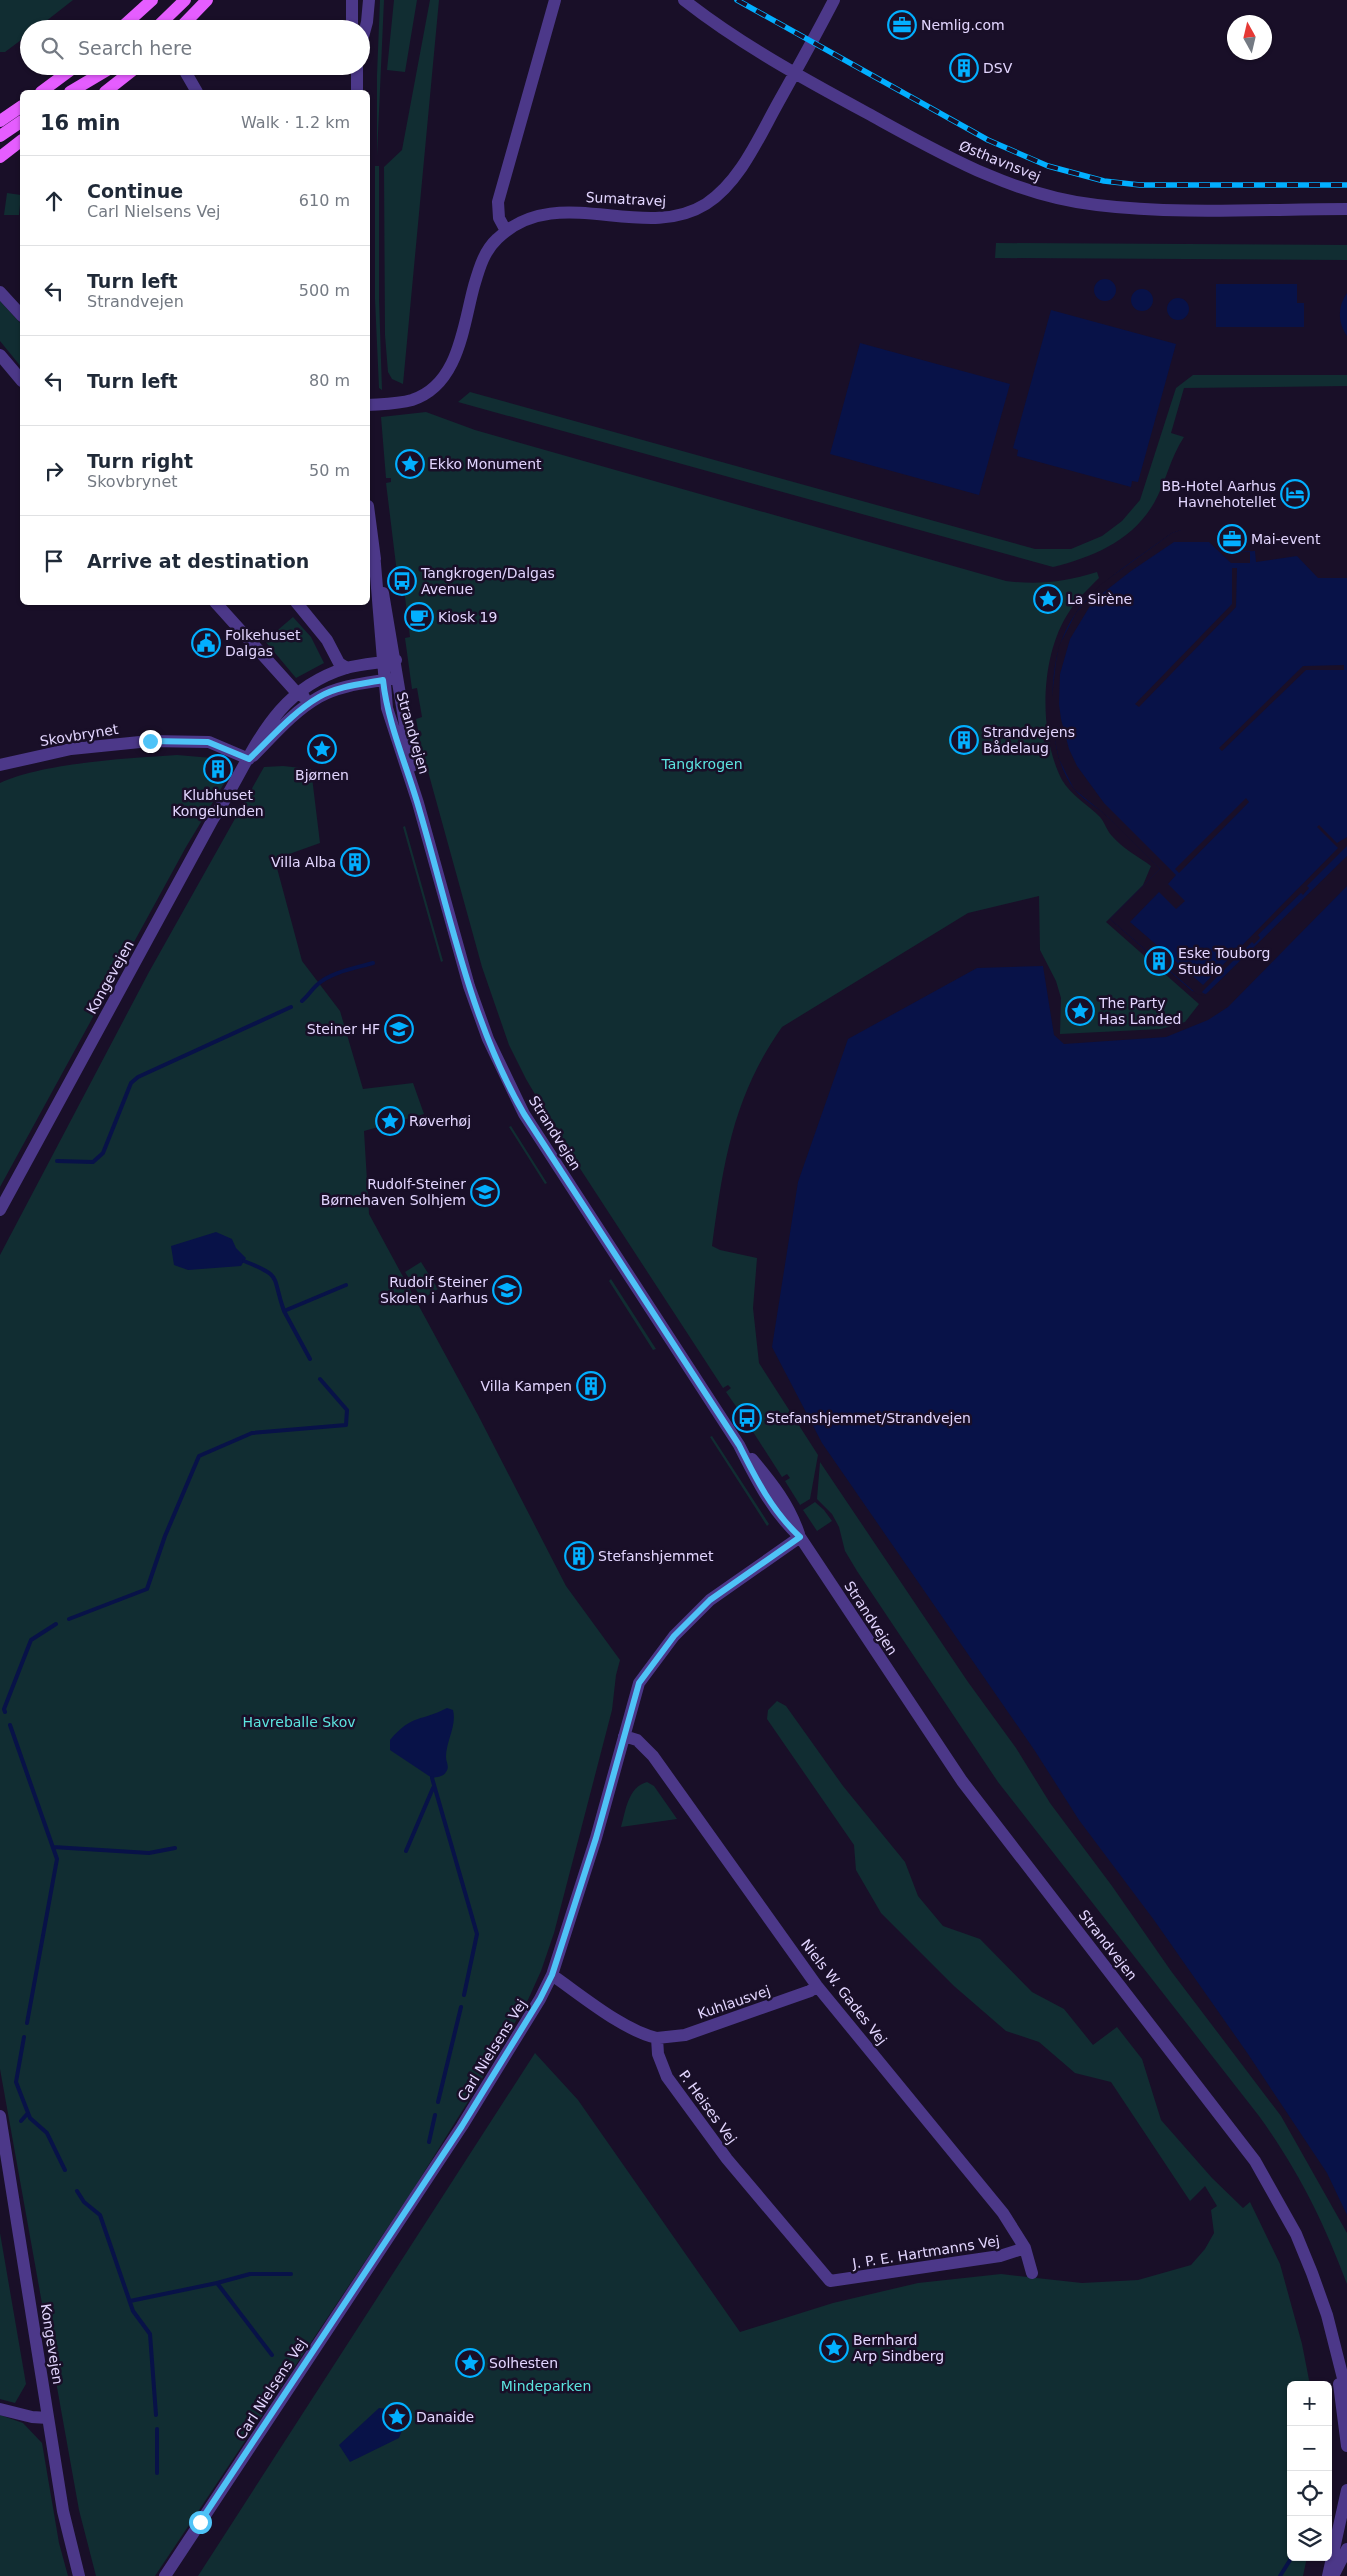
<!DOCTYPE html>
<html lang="en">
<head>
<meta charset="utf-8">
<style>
  :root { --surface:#fff; --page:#f2f2f3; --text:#1f2937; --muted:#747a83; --line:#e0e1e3 }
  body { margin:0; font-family:"DejaVu Sans",sans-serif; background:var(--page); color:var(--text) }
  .controls { position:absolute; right:15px; bottom:15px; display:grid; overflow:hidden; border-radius:8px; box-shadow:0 1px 4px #0004 }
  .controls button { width:45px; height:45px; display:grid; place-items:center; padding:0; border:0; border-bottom:1px solid var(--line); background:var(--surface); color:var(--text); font:25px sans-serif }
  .compass { position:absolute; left:1227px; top:15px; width:45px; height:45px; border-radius:50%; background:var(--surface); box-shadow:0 1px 4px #0004; rotate:352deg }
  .stop { position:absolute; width:15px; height:15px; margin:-11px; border:4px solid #4fc3f7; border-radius:50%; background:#fff }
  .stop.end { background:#4fc3f7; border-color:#fff; box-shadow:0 1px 5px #0008 }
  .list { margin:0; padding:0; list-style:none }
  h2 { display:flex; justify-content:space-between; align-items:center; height:65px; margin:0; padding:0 20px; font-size:21px }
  h2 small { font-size:16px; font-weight:400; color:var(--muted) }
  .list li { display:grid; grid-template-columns:32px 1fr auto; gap:15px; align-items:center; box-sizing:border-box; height:90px; padding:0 20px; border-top:1px solid var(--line) }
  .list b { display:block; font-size:19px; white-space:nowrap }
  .list p { margin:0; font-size:16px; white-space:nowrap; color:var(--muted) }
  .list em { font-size:16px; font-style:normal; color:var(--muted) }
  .icon { flex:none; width:28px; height:28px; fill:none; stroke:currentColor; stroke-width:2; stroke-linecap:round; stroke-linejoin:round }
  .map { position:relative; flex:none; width:1347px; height:2576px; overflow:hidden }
  .search { position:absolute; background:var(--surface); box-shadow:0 1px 4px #0004; left:20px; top:20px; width:350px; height:55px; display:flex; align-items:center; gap:12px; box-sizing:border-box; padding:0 18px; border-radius:28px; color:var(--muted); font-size:19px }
  .panel { position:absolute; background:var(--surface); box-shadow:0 1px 4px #0004; left:20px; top:90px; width:350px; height:515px; border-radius:8px }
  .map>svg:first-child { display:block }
</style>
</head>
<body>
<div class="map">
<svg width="1347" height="2576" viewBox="0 0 1347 2576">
  <rect width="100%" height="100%" fill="#190f28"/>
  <path fill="#112d32" d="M0,0H73L36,29H29V34L5,52H0Z
    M380,0H384L377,156V75Z
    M394,0H417L405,72L387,70Z
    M430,0H439L403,384L392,379L388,372L385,335L384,167L402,150Z
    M375,166H379V299L382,390L379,388L375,299Z
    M7,193L21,195L19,215H4Z
    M996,243L1347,245V260L995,258Z
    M0,301L22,325V368L0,341Z
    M1193,375H1347V386L1184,388L1171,433L1184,437C1170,458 1166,482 1154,503C1132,541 1093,557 1053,567L458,402L470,392L1035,549H1071L1102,536L1122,521L1140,500L1176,388Z
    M426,412L475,430L1006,581C1040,585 1064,582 1097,572L1099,578C1088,589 1077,599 1069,612C1040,655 1038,734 1062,780C1071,795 1088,805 1100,817C1105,823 1107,831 1112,836C1122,848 1139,857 1151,866L1143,885L1106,922L1199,1004L1185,1022L1161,1029L1060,1034L1061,998L1056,981L1040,950L1039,896L968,913L782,1027C733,1096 723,1164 712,1246L720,1250L757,1258L753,1308L759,1363L818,1455L810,1499L800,1505L785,1481L790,1478L787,1474L782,1477L748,1424L752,1421L746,1412L742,1415L726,1392L731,1388L728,1385L723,1388L566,1147L526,1079L509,1045L482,967L421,746L416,719L422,717L417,688L412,689L405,638L410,637L402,573H397L386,483L391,482V478H386L381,417Z
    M293,617L311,637L324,663L296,678L265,641Z
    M177,755L212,758L234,767L186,847L0,1187V783C43,763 129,758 177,755Z
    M283,766L311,769L320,843L292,853L277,868L302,961L340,1011L363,1089L413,1083L424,1114L364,1131L369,1214L478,1415L566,1586L620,1660L616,1675L612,1710L554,1933L541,1971L527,2002L479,2084L416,2185L155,2576H96L79,2510L0,2069V1255L149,972L264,767Z
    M405,826L443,961L441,962L403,827Z
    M511,1126L547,1183L545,1184L509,1127Z
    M421,1262L438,1289L422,1299L405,1272Z
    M611,1279L656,1349L653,1350L609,1281Z
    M712,1436L769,1524L767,1526L710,1437Z
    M820,1462L968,1682L1016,1748L1050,1803L1112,1886L1171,1971L1281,2116L1347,2233V2284C1324,2222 1298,2170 1259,2116L998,1782L857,1571L845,1551L839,1527L832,1514L817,1499Z
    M815,1502L824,1510L832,1521L817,1531L803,1510Z
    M777,1701L786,1706L843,1786L905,1862L918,1896L943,1926L980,1939L1032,1992L1064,2009L1093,2045L1117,2027L1142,2059L1161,2120L1212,2178L1243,2208L1250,2202L1280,2264L1302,2344L1310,2385H1291V2557H1307L1303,2576H198L535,2053L578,2100L740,2332L833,2303L918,2283L1001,2274L1082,2283L1138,2280L1191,2265L1205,2249L1214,2233L1211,2210L1217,2206L1205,2186L1190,2201L1111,2082L1075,2073L1039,2042L1006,2031L954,1986L881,1913L856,1870L854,1845L767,1719L768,1710Z
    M647,1782L654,1786L677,1819L621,1827C626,1810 628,1787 647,1782Z
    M0,2233L26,2384L15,2403L0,2399Z
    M0,2415L23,2423L42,2443L59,2543L68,2576H0Z"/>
  <path fill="#081248" d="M1094 290a11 11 0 1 1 22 0a11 11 0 1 1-22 0Z
    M1216,284H1297V303H1304V327H1216Z
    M1131 300a11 11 0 1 1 22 0a11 11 0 1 1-22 0Z
    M1347,293V336C1338,323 1337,307 1347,293Z
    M1167 309a11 11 0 1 1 22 0a11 11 0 1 1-22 0Z
    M1051,310L1176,344L1138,482L1132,481L1131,487L1017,456L1018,450L1013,448Z
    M860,343L1010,384L979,495L830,454Z
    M1181,530H1214L1236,552L1255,551L1256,562L1297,556L1318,578H1347V856L1206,994L1192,991L1110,919L1160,869C1143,852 1126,834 1109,818C1098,807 1084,801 1074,789C1057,766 1054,740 1053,713C1048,610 1097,587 1172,533Z
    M1347,886V2215L1327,2173L1248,2054L1154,1920L1079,1820L1035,1751L822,1443L772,1347L798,1182L848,1039L977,968L1043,966L1054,1035L1064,1044L1166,1037L1208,1020L1228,1007Z
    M216,1232L232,1239L236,1248L246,1258L241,1266L188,1270L174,1265L171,1246Z
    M447,1708L453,1710C457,1726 446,1741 446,1757C446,1762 450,1767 446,1772C443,1777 437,1777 432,1778L390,1750V1740C413,1713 421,1722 447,1708Z
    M379,2408L388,2409L402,2430L399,2438L350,2462L339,2445Z"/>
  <path fill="#190f28" d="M1181,530H1214L1236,552H1250V563H1231L1209,542H1174L1131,571L1099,596L1090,606L1070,639L1060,674L1059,704L1061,719L1069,749L1077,766L1104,803L1176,875L1168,884L1185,901L1176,909L1159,892L1130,922L1203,985L1338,848L1317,827L1319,825L1337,843L1347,837V846L1307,886L1309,888L1303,895L1301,893L1258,935L1260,938L1254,944L1252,942L1202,992L1206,996L1197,994L1110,919L1160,869L1107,816L1074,789L1059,759L1052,726V697L1056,662L1059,646L1076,613L1100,585L1172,533Z
    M1232,568H1237L1236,607L1139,707L1135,704L1232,604Z
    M1344,665V670H1306L1222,751L1219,748L1303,666Z
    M1246,798L1249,802L1179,873L1175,869Z"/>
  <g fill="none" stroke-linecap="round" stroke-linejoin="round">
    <path stroke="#081248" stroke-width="4" d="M302,1001C308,996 312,989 318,984C331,972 356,968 373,963
      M57,1161L93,1162L103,1153L131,1083L138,1077L291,1007
      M244,1261C284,1277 271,1275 284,1311
      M310,1359L284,1311L346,1285
      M69,1619L147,1589L165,1536L199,1456L252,1433L346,1425L347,1410L320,1379
      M5,1712L4,1709L31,1640L56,1624
      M10,1725L57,1859L27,2023
      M432,1778L477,1934L464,1995
      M53,1847L149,1853L175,1848
      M406,1851L433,1788
      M24,2037L16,2082L30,2118L47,2133L65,2170
      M438,2102L461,2007
      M21,2121L28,2113
      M429,2142L435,2115
      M77,2191L84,2202L100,2215L133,2311L150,2334L156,2415
      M217,2283L250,2274H291
      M130,2301L217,2283L272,2355
      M157,2473V2429
      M1280,2576L1292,2557"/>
    <path stroke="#4c3889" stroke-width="12" d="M352,0V29
      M684,0C740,44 804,79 867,113C940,153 1013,196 1097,205C1179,215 1265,209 1347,209
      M361,44L367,22L369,0
      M182,66L197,92
      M357,66V92
      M506,231L499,218L498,202L555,0
      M0,292L22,316
      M0,355L22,381
      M368,405C382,404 398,404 412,400C459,385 463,326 474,286C479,269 484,251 497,239C557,180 642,244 706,204C740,182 759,137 778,103C797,69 816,35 834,0
      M368,506L375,559
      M374,552L387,708L418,803L469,986L488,1039L524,1114L739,1445C756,1479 772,1511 800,1537L962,1781L1255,2161L1296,2234L1312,2273L1327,2315L1347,2394
      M383,593L412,766
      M215,602L297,693L304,697
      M296,602L327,640L339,663L347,668
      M253,756C273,736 294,711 319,697C340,685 367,683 390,679
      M0,765L71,749L150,741L209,742L249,759
      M0,1210L213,819C253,758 268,692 346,668C362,664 379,663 396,660
      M752,1459C772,1483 789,1504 799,1534
      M624,1736L637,1740L653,1756L817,1986L1003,2213L1025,2248L1032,2273
      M552,1975C581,1995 624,2031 657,2038L658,2054L667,2077L727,2159L830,2281L1000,2256L1025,2248
      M657,2038L685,2035L810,1991L817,1986
      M0,2116L63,2511L79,2576
      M1339,2384L1347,2446
      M0,2409L32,2417L48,2418
      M165,2576L462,2126L540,1999L552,1975L596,1838L639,1683L674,1636L710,1600L800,1537
      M1328,2576L1347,2490
      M1333,2576L1347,2549"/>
    <path stroke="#e55dff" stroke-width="12" d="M120,29L152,0
      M155,29L185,0
      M179,29L207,0
      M41,92L76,66
      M70,92L107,70
      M105,92L138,66
      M0,121L22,106
      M0,136L22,121
      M0,157L22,140"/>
    <defs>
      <path id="rail" d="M737,0L988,140L1048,166L1104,181L1140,185H1347"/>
    </defs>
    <use href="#rail" stroke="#02afff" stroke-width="5.5"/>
    <use href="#rail" stroke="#190f28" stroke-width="4" stroke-dasharray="11" stroke-linecap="butt"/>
  </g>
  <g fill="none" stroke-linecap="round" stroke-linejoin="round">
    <path stroke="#4fc3f7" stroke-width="6" d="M150,741L208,742L249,759C271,738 293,712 319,697C338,686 362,684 383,680C388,726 408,768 420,812C450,914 470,1021 524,1114L739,1445C756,1479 772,1511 800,1537L710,1600L674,1636L639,1683L596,1838L552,1975L540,1999L462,2126L200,2522"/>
  </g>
  <defs>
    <symbol id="office-ring" viewBox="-11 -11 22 22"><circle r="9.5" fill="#190f28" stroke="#02afff" stroke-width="1.5"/><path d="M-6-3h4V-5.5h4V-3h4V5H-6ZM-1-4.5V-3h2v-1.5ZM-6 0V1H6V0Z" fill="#02afff"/></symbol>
    <symbol id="building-ring" viewBox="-11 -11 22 22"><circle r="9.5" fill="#190f28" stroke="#02afff" stroke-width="1.5"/><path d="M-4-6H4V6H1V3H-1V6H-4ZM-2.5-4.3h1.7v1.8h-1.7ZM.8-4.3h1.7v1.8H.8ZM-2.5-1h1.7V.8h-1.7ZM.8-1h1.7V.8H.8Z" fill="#02afff"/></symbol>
    <symbol id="sight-ring" viewBox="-11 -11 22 22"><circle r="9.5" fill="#190f28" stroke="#02afff" stroke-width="1.5"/><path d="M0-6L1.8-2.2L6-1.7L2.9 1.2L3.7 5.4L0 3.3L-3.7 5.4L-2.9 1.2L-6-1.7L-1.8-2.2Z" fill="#02afff"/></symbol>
    <symbol id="hotel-ring" viewBox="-11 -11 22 22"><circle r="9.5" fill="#190f28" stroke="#02afff" stroke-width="1.5"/><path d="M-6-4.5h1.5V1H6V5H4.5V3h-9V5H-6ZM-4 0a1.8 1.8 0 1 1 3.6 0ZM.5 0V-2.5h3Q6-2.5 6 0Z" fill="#02afff"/></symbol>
    <symbol id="bus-ring" viewBox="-11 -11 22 22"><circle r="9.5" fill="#190f28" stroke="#02afff" stroke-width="1.5"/><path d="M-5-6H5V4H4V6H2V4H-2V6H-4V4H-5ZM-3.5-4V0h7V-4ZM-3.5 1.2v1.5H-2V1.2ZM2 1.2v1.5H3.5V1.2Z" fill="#02afff"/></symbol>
    <symbol id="cafe-ring" viewBox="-11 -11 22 22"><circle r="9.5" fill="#190f28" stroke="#02afff" stroke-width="1.5"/><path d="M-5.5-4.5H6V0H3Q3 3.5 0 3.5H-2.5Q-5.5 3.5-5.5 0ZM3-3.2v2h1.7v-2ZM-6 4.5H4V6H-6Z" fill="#02afff"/></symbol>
    <symbol id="civic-ring" viewBox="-11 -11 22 22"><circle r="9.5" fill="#190f28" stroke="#02afff" stroke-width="1.5"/><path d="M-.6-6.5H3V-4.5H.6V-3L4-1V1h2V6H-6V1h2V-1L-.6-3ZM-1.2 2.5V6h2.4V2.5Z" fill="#02afff"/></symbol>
    <symbol id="school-ring" viewBox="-11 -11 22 22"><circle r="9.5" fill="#190f28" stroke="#02afff" stroke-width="1.5"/><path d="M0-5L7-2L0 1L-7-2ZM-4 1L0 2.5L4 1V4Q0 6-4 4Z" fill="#02afff"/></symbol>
  </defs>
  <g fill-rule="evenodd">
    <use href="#office-ring" x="886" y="9" width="32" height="32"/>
    <use href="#building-ring" x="948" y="52" width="32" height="32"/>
    <use href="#sight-ring" x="394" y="448" width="32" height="32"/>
    <use href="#hotel-ring" x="1279" y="478" width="32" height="32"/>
    <use href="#office-ring" x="1216" y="523" width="32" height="32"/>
    <use href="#bus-ring" x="386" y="565" width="32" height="32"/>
    <use href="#sight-ring" x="1032" y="583" width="32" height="32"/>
    <use href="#cafe-ring" x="403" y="601" width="32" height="32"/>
    <use href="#civic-ring" x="190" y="627" width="32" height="32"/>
    <use href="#building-ring" x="948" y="724" width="32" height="32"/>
    <use href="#sight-ring" x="306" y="733" width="32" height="32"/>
    <use href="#building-ring" x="202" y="753" width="32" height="32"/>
    <use href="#building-ring" x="339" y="846" width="32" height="32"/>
    <use href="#building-ring" x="1143" y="945" width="32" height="32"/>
    <use href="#sight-ring" x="1064" y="995" width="32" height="32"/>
    <use href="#school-ring" x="383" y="1013" width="32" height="32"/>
    <use href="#sight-ring" x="374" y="1105" width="32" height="32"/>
    <use href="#school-ring" x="469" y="1176" width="32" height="32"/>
    <use href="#school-ring" x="491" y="1274" width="32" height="32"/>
    <use href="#building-ring" x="575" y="1370" width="32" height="32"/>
    <use href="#bus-ring" x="731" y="1402" width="32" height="32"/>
    <use href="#building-ring" x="563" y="1540" width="32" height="32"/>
    <use href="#sight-ring" x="818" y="2332" width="32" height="32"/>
    <use href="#sight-ring" x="454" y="2347" width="32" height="32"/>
    <use href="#sight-ring" x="381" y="2401" width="32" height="32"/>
  </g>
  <g text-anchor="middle" stroke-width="5" stroke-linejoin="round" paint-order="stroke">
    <g font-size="14" fill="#e3d6ff" stroke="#190f28" text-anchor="start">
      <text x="921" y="30">Nemlig.com</text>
      <text x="983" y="73">DSV</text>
      <text x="429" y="469">Ekko Monument</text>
      <text x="1276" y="491" text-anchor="end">BB-Hotel Aarhus<tspan x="1276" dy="16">Havnehotellet</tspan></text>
      <text x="1251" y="544">Mai-event</text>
      <text x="421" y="578">Tangkrogen/Dalgas<tspan x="421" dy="16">Avenue</tspan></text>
      <text x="1067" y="604">La Sirène</text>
      <text x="438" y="622">Kiosk 19</text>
      <text x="225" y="640">Folkehuset<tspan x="225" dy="16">Dalgas</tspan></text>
      <text x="983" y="737">Strandvejens<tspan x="983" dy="16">Bådelaug</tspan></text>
      <text x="322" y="780" text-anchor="middle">Bjørnen</text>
      <text x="218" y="800" text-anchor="middle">Klubhuset<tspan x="218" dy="16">Kongelunden</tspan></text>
      <text x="336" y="867" text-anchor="end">Villa Alba</text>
      <text x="1178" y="958">Eske Touborg<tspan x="1178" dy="16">Studio</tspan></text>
      <text x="1099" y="1008">The Party<tspan x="1099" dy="16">Has Landed</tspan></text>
      <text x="380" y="1034" text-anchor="end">Steiner HF</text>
      <text x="409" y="1126">Røverhøj</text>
      <text x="466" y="1189" text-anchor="end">Rudolf-Steiner<tspan x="466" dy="16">Børnehaven Solhjem</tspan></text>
      <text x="488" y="1287" text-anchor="end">Rudolf Steiner<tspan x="488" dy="16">Skolen i Aarhus</tspan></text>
      <text x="572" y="1391" text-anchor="end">Villa Kampen</text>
      <text x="766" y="1423">Stefanshjemmet/Strandvejen</text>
      <text x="598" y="1561">Stefanshjemmet</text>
      <text x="853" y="2345">Bernhard<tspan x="853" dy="16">Arp Sindberg</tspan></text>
      <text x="489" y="2368">Solhesten</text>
      <text x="416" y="2422">Danaide</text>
    </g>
    <g font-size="14" fill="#e3d6ff" stroke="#190f28">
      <text transform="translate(1000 161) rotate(22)" y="5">Østhavnsvej</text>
      <text transform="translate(626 199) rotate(3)" y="5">Sumatravej</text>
      <text transform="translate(413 733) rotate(74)" y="5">Strandvejen</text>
      <text transform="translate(79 735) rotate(-9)" y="5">Skovbrynet</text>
      <text transform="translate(110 977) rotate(-61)" y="5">Kongevejen</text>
      <text transform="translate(555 1133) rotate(58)" y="5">Strandvejen</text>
      <text transform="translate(871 1618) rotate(57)" y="5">Strandvejen</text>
      <text transform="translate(1108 1945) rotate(52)" y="5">Strandvejen</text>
      <text transform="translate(844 1992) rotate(52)" y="5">Niels W. Gades Vej</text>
      <text transform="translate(734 2002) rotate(-19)" y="5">Kuhlausvej</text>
      <text transform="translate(492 2050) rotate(-58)" y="5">Carl Nielsens Vej</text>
      <text transform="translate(708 2107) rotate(54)" y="5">P. Heises Vej</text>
      <text transform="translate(926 2252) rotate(-9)" y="5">J. P. E. Hartmanns Vej</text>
      <text transform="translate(52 2344) rotate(81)" y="5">Kongevejen</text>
      <text transform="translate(271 2389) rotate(-57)" y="5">Carl Nielsens Vej</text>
    </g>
    <g font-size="14" fill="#5ce5e0" stroke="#190f28">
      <text x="702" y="769">Tangkrogen</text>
      <text x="299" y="1727">Havreballe Skov</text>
      <text x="546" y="2391">Mindeparken</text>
    </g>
  </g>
</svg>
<div class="controls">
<button>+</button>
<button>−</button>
<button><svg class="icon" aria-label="locate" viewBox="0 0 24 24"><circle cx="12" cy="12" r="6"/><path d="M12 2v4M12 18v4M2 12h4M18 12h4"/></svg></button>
<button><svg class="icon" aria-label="layers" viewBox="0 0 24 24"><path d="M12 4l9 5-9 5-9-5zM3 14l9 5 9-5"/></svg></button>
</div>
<svg class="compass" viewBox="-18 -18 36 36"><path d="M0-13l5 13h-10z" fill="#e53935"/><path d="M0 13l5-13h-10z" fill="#747a83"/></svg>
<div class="stop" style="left:200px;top:2522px"></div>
<div class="stop end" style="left:150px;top:741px"></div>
<div class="search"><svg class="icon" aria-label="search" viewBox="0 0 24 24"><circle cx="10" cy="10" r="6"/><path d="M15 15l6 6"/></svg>Search here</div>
<section class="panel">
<h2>16 min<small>Walk · 1.2 km</small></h2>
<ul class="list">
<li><svg class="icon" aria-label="ahead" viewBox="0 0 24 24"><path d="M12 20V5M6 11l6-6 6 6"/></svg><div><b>Continue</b><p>Carl Nielsens Vej</p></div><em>610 m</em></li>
<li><svg class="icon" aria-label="left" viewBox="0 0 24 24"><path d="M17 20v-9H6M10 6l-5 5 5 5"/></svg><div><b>Turn left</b><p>Strandvejen</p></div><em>500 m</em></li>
<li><svg class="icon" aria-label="left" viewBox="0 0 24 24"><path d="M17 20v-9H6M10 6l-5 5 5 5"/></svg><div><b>Turn left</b></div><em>80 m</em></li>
<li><svg class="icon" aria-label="right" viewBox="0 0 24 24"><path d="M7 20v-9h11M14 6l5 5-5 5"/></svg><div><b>Turn right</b><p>Skovbrynet</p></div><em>50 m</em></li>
<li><svg class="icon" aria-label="arrive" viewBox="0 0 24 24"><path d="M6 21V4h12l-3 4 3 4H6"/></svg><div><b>Arrive at destination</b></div></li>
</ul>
</section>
</div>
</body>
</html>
